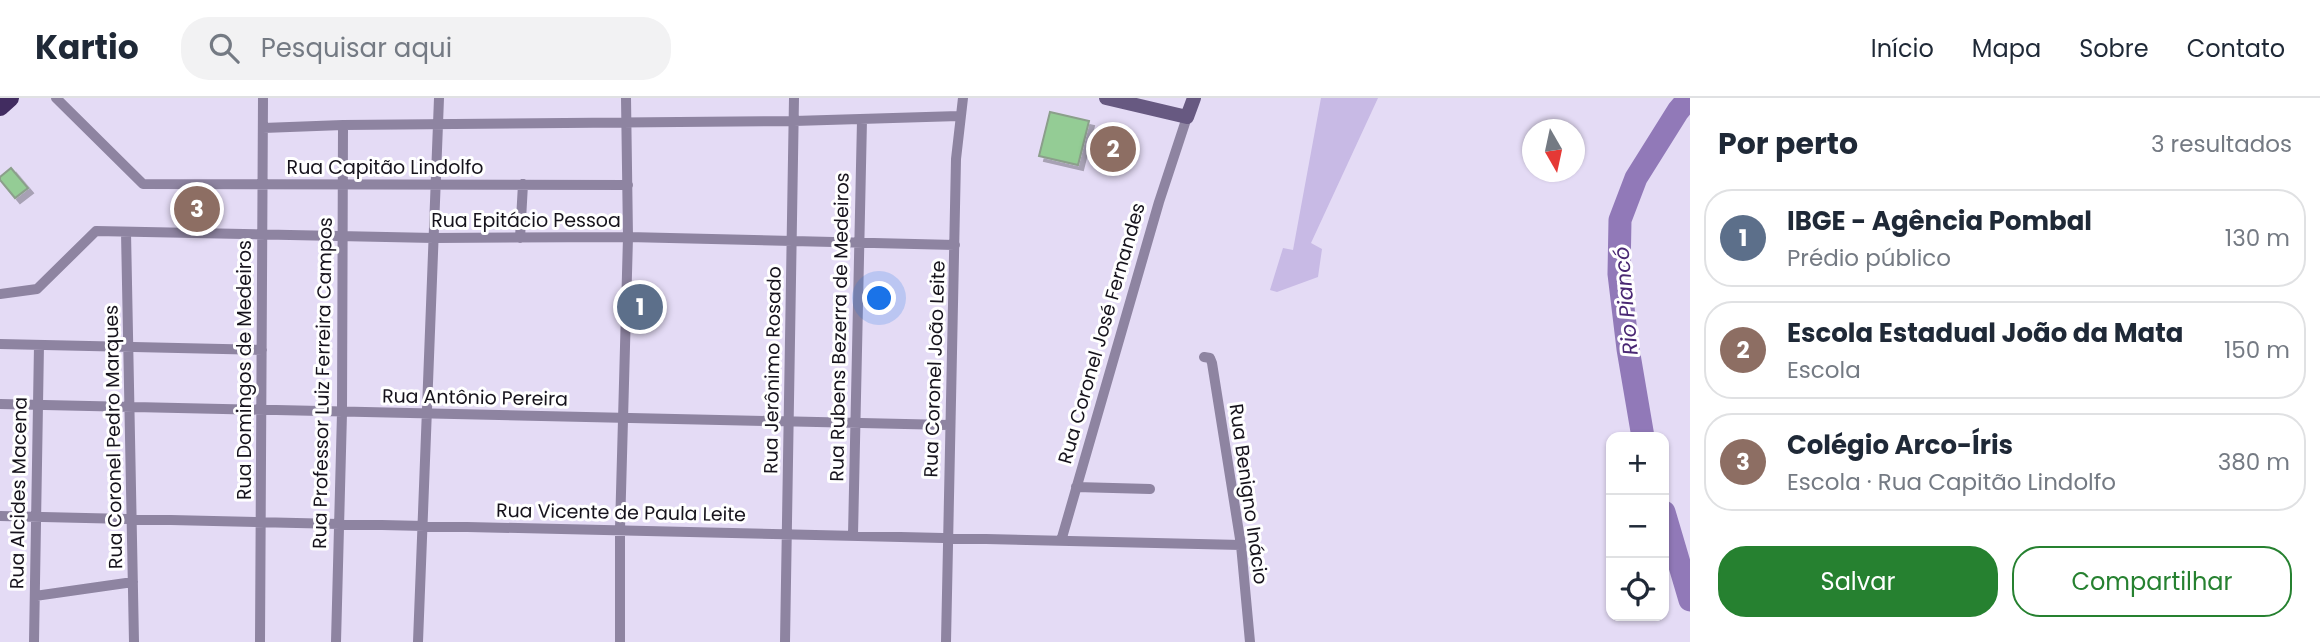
<!DOCTYPE html>
<html lang="pt">
<head>
<meta charset="utf-8">
<style>
  :root { --surface:#fff; --page:#f2f2f3; --text:#1f2937; --muted:#747a83; --line:#e0e1e3; --accent:#268130 }
  body { margin:0; font-family:Poppins,sans-serif; background:var(--page); color:var(--text) }
  .controls { position:absolute; right:21px; bottom:21px; display:grid; overflow:hidden; border-radius:14px; box-shadow:0 2px 5px #0004 }
  .controls button { width:63px; height:63px; display:grid; place-items:center; padding:0; border:0; border-bottom:2px solid var(--line); background:var(--surface); color:var(--text); font:35px sans-serif }
  .compass { position:absolute; left:1522px; top:21px; width:63px; height:63px; border-radius:50%; background:var(--surface); box-shadow:0 2px 5px #0004; rotate:171deg }
  .you { position:absolute; left:880px; top:201px; width:24px; height:24px; margin:-18px; border:5px solid #fff; border-radius:50%; background:#1a73e8; box-shadow:0 0 0 10px #1a73e833 }
  .badge { display:grid; place-items:center; width:46px; height:46px; border-radius:50%; background:var(--accent); color:#fff; font-size:23px; font-weight:700 }
  .pin { position:absolute; translate:-50% -50%; border:4px solid #fff; box-shadow:0 2px 7px #0006 }
  .list { margin:0; padding:0; list-style:none }
  h2 { display:flex; justify-content:space-between; align-items:center; height:91px; margin:0; padding:0 28px; font-size:30px }
  h2 small { font-size:23px; font-weight:400; color:var(--muted) }
  .list li { display:grid; grid-template-columns:46px 1fr auto; gap:21px; align-items:center; box-sizing:border-box; height:98px; margin:0 14px 14px; padding:0 14px; border:2px solid var(--line); border-radius:28px }
  .list b { display:block; font-size:26px; white-space:nowrap }
  .list p { margin:0; font-size:23px; white-space:nowrap; color:var(--muted) }
  .list em { font-size:23px; font-style:normal; color:var(--muted) }
  .actions { display:flex; gap:14px; padding:21px 28px }
  .actions a { flex:1; padding:16px 0; border:2px solid var(--accent); border-radius:28px; text-align:center; font-size:24px; color:var(--accent) }
  .actions .main { background:var(--accent); color:#fff }
  .icon { flex:none; width:38px; height:38px; fill:none; stroke:currentColor; stroke-width:2; stroke-linecap:round; stroke-linejoin:round }
  .map { position:relative; flex:none; width:1690px; height:544px; overflow:hidden }
  header { display:flex; align-items:center; gap:42px; box-sizing:border-box; height:98px; padding:0 35px; background:var(--surface); border-bottom:2px solid var(--line) }
  header strong { font-size:33px }
  nav { display:flex; gap:38px; margin-inline-start:auto; font-size:24px }
  .search { width:490px; height:63px; background:var(--page); display:flex; align-items:center; gap:18px; box-sizing:border-box; padding:0 24px; border-radius:28px; color:var(--muted); font-size:26px }
  main { display:flex }
  aside { flex:1; background:var(--surface) }
  .map>svg:first-child { display:block }
</style>
</head>
<body>
<header>
<strong>Kartio</strong>
<div class="search"><svg class="icon" aria-label="search" viewBox="0 0 24 24"><circle cx="10" cy="10" r="6"/><path d="M15 15l6 6"/></svg>Pesquisar aqui</div>
<nav><a>Início</a><a>Mapa</a><a>Sobre</a><a>Contato</a></nav>
</header>
<main>
<div class="map">
<svg width="1690" height="544" viewBox="0 0 1690 544">
  <defs>
    <filter id="shadow"><feDropShadow dx="5" dy="5" stdDeviation="0" flood-color="#0004"/></filter>
  </defs>
  <rect width="100%" height="100%" fill="#e4dbf5"/>
  <path fill="#c8bae5" d="M1321,0H1378L1311,145L1322,151L1318,179L1277,194L1270,192L1283,150L1293,152Z"/>
  <g fill="none" stroke-linecap="round" stroke-linejoin="round">
    <path stroke="#9179b8" stroke-width="23" d="M1643,339L1628,251L1619,176L1620,122L1636,80L1678,13L1689,0
      M1664,414L1690,502"/>
  </g>
  <path fill="#94cc95" stroke="#8b9f8b" stroke-width="2" filter="url(#shadow)" d="M1050,14L1089,23L1078,67L1039,58Z
    M11,70L28,90L15,100L0,82V79Z"/>
  <g fill="none" stroke-linecap="round" stroke-linejoin="round">
    <path stroke="#8e84a1" stroke-width="10" d="M56,0L143,86L628,87
      M263,30L343,27L794,23L959,18
      M126,134L134,544
      M520,140L523,86
      M0,196L37,191L96,133L434,140L628,139L955,147
      M0,246L262,252
      M1204,259L1210,260L1212,265L1241,447L1250,544
      M0,306C316,313 632,320 949,327
      M1076,389L1150,391
      M0,418L1241,447
      M853,437L862,22
      M1061,443L1159,104L1187,19
      M35,498L133,484
      M34,544L39,247
      M260,544L263,0
      M336,544L342,315L343,27
      M418,544L439,0
      M620,544V431L628,139L626,0
      M785,544L794,0
      M946,544L956,61L963,0"/>
    <path stroke="#675981" stroke-width="14" d="M1106,0L1187,19L1194,0"/>
    <path stroke="#412c60" stroke-width="18" d="M0,9L10,0"/>
  </g>
  <g text-anchor="middle" stroke-width="6" stroke-linejoin="round" paint-order="stroke">
    <g font-size="19" fill="#16131c" stroke="#fff">
      <text x="385" y="76">Rua Capitão Lindolfo</text>
      <text x="526" y="129">Rua Epitácio Pessoa</text>
      <text transform="translate(839 229) rotate(-89)" y="7">Rua Rubens Bezerra de Medeiros</text>
      <text transform="translate(1101 235) rotate(-74)" y="7">Rua Coronel José Fernandes</text>
      <text transform="translate(934 271) rotate(-88)" y="7">Rua Coronel João Leite</text>
      <text transform="translate(244 272) rotate(-90)" y="7">Rua Domingos de Medeiros</text>
      <text transform="translate(772 272) rotate(-89)" y="7">Rua Jerônimo Rosado</text>
      <text transform="translate(322 285) rotate(-89)" y="7">Rua Professor Luiz Ferreira Campos</text>
      <text transform="translate(475 299) rotate(1)" y="7">Rua Antônio Pereira</text>
      <text transform="translate(113 339) rotate(-91)" y="7">Rua Coronel Pedro Marques</text>
      <text transform="translate(18 395) rotate(-89)" y="7">Rua Alcides Macena</text>
      <text transform="translate(1249 396) rotate(82)" y="7">Rua Benigno Inácio</text>
      <text transform="translate(621 414) rotate(1)" y="7">Rua Vicente de Paula Leite</text>
    </g>
    <g font-size="21" font-style="italic" fill="#492773" stroke="#fff">
      <text transform="translate(1626 203) rotate(-95)" y="7">Rio Piancó</text>
    </g>
  </g>
</svg>
<div class="controls">
<button>+</button>
<button>−</button>
<button><svg class="icon" aria-label="locate" viewBox="0 0 24 24"><circle cx="12" cy="12" r="6"/><path d="M12 2v4M12 18v4M2 12h4M18 12h4"/></svg></button>
</div>
<svg class="compass" viewBox="-18 -18 36 36"><path d="M0-13l5 13h-10z" fill="#e53935"/><path d="M0 13l5-13h-10z" fill="#747a83"/></svg>
<div class="you"></div>
<div class="pin badge" style="left:640px;top:209px;background:#5c6f8a">1</div>
<div class="pin badge" style="left:1113px;top:51px;background:#8d6e63">2</div>
<div class="pin badge" style="left:197px;top:111px;background:#8d6e63">3</div>
</div>
<aside>
<h2>Por perto<small>3 resultados</small></h2>
<ul class="list">
<li><span class="badge" style="background:#5c6f8a">1</span><div><b>IBGE - Agência Pombal</b><p>Prédio público</p></div><em>130 m</em></li>
<li><span class="badge" style="background:#8d6e63">2</span><div><b>Escola Estadual João da Mata</b><p>Escola</p></div><em>150 m</em></li>
<li><span class="badge" style="background:#8d6e63">3</span><div><b>Colégio Arco-Íris</b><p>Escola · Rua Capitão Lindolfo</p></div><em>380 m</em></li>
</ul>
<div class="actions"><a class="main">Salvar</a><a>Compartilhar</a></div>
</aside>
</main>
</body>
</html>
